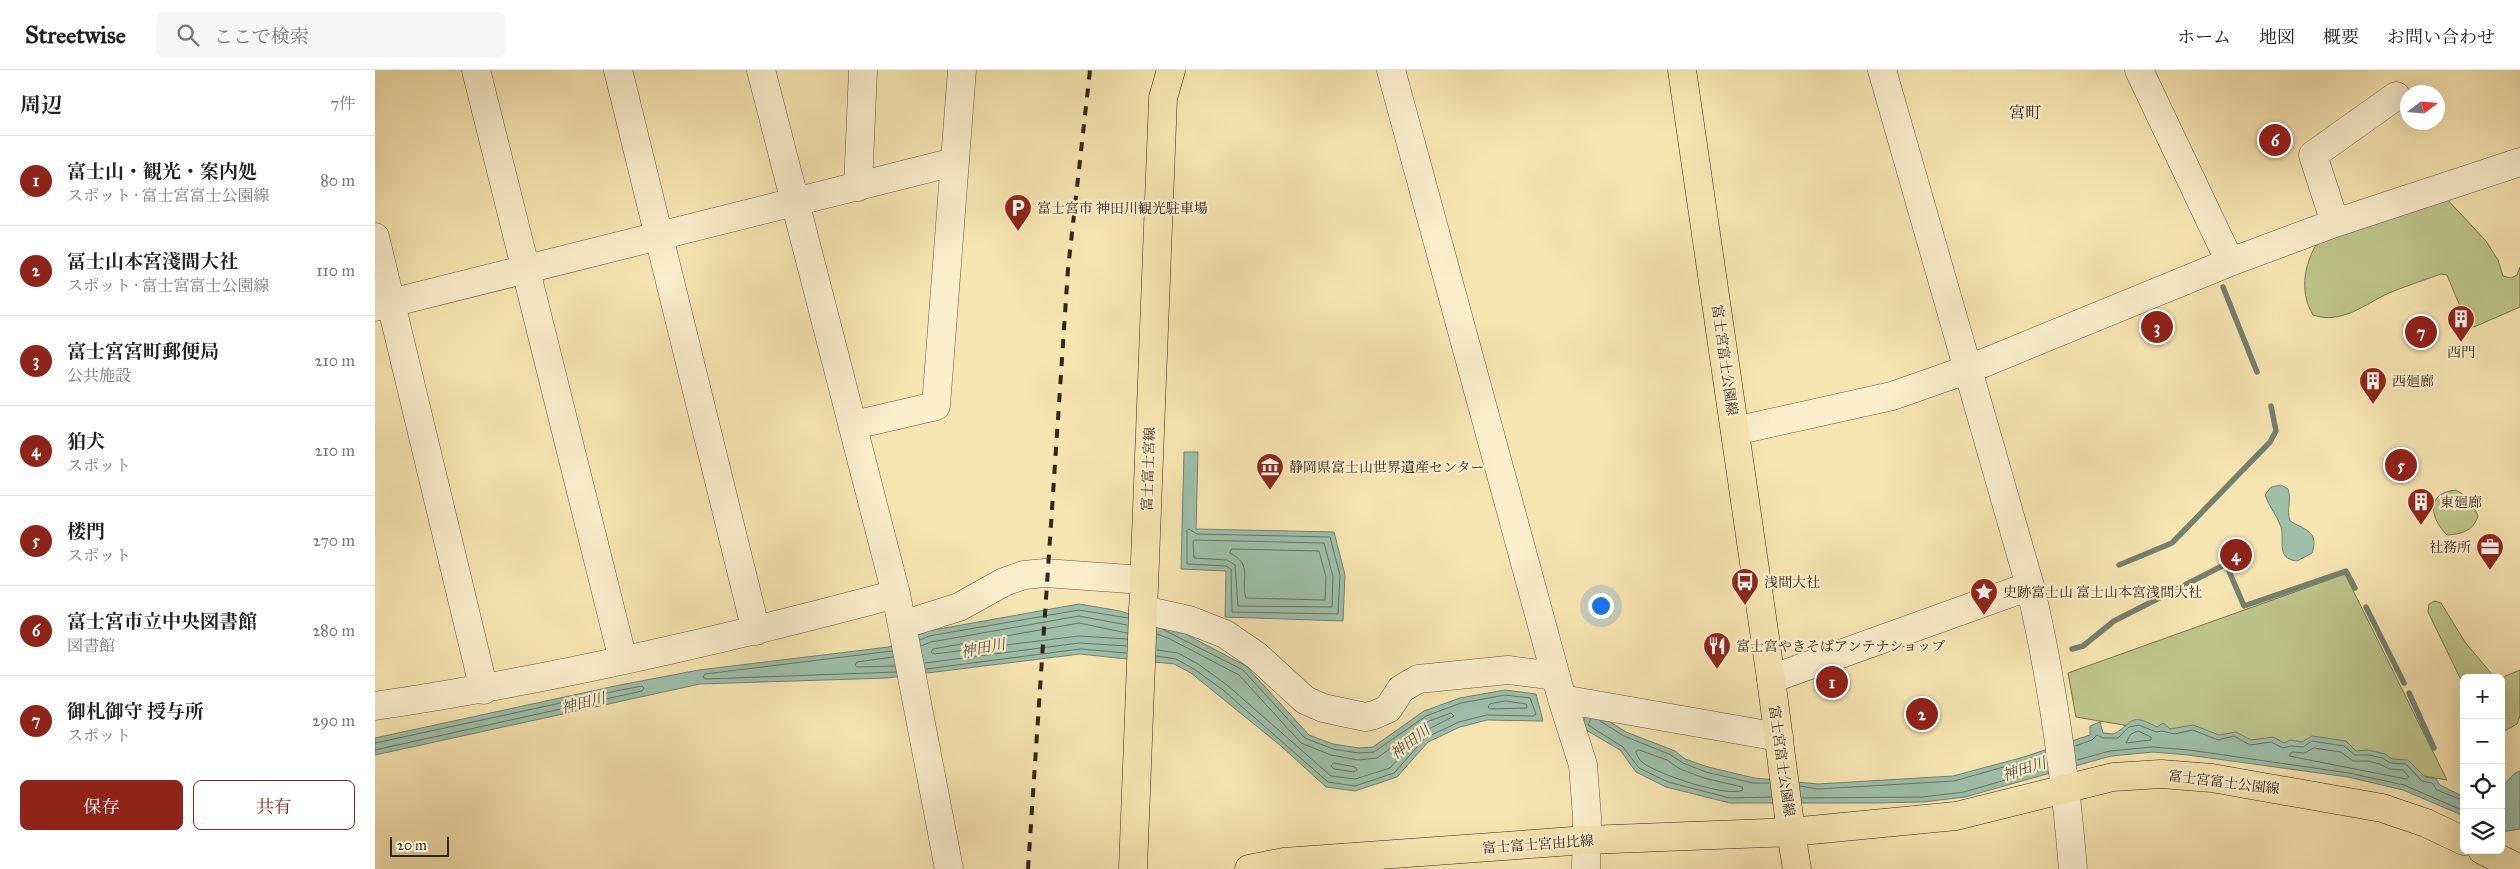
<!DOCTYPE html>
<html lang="ja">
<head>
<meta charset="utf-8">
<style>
  :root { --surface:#fff; --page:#f6f6f6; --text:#222; --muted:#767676; --line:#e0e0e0; --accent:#8f2418 }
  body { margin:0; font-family:"IM FELL Great Primer","Noto Serif JP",serif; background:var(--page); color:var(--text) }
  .controls { position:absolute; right:15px; bottom:15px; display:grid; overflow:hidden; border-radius:8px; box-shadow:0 5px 20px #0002 }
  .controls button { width:45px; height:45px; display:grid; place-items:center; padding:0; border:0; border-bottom:1px solid var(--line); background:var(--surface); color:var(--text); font:25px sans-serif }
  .compass { position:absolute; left:2025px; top:15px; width:45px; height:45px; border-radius:50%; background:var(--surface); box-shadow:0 5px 20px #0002; rotate:74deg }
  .scale { position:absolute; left:15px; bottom:12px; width:59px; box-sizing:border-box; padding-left:5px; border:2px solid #34251c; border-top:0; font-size:14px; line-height:18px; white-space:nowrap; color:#34251c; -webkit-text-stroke:4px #faeecc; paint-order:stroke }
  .you { position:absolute; left:1225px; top:535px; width:18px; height:18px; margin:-12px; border:4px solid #fff; border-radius:50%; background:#1a73e8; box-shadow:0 0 0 8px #1a73e833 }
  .badge { display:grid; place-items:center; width:32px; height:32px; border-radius:50%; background:var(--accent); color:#fff; font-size:16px; font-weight:700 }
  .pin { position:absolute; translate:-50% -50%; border:2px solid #fff; box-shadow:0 1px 5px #0006 }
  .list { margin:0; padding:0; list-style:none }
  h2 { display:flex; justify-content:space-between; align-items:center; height:65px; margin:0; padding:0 20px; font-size:21px }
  h2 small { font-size:16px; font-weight:400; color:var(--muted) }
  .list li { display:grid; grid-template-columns:32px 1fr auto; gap:15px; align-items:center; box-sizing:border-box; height:90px; padding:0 20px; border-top:1px solid var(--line) }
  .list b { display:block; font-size:19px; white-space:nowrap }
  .list p { margin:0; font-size:16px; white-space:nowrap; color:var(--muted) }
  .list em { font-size:16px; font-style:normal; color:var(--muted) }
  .actions { display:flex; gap:10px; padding:15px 20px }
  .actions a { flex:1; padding:11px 0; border:1px solid var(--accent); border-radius:8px; text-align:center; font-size:18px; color:var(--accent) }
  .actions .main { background:var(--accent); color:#fff }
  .icon { flex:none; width:28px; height:28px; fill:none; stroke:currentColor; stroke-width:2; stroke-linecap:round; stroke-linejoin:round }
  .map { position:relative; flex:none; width:2145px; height:799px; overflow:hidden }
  header { display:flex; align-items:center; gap:30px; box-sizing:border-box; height:70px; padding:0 25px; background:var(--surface); border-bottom:1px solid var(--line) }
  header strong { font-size:24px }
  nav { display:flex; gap:28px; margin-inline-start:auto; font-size:18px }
  .search { width:350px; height:45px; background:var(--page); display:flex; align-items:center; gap:12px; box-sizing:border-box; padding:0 18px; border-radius:8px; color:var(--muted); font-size:19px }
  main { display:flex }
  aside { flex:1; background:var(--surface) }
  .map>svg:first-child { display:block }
</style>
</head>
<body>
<header>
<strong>Streetwise</strong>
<div class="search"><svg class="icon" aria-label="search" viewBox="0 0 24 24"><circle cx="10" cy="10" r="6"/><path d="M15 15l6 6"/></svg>ここで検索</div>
<nav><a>ホーム</a><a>地図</a><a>概要</a><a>お問い合わせ</a></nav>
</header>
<main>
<aside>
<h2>周辺<small>7件</small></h2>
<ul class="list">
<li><span class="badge">1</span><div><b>富士山・観光・案内処</b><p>スポット · 富士宮富士公園線</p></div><em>80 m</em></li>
<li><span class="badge">2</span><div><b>冨士山本宮淺間大社</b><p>スポット · 富士宮富士公園線</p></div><em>110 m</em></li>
<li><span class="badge">3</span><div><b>富士宮宮町郵便局</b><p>公共施設</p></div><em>210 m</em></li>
<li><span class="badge">4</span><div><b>狛犬</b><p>スポット</p></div><em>210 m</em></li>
<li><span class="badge">5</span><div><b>楼門</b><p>スポット</p></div><em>270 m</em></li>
<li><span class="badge">6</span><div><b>富士宮市立中央図書館</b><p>図書館</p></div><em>280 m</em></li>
<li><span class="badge">7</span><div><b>御札御守 授与所</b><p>スポット</p></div><em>290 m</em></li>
</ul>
<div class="actions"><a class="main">保存</a><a>共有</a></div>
</aside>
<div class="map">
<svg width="2145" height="799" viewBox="0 0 2145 799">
  <rect width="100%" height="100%" fill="#f7e5b1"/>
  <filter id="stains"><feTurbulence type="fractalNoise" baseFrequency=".004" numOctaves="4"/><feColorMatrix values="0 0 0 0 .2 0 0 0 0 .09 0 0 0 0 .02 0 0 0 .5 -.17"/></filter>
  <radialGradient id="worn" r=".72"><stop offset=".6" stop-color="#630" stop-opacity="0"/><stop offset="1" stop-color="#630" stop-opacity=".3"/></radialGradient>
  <path fill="#bdc58b" stroke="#787554" d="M2070,127L2111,171L2123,190L2128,206L2136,208L2142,205L2145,197V237L2099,257L2092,253L2072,205L2066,204C2049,210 2031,216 2014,223C1990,234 1966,255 1938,245C1923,220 1930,190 1946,167Z
    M2081,420L2095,429L2103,446C2098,461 2087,464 2072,465C2055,448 2050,423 2081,420Z
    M1970,504L2072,710L1701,647L1693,603Z
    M2060,531L2066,533L2090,572L2120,608H2089V616L2053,542L2054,534Z
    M2145,600V646L2142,654L2126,663V608Z"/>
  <path fill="#9dbfaa" stroke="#738171" d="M809,382H823L821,459L959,462L970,505L968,551L850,547L851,501L806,499Z
    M1906,415L1913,419C1917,431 1911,439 1915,451C1928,459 1945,461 1937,483L1922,491C1900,489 1910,469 1906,457C1902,445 1894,437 1890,425L1896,417Z
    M704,534L745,541L799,558L871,596L934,665L958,674L984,678L998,677L1049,641L1085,628L1130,620L1161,624L1168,651L1112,650L1085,657L1053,672L1022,707L980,721L951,717L906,676L816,603L799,594L705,584L512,608L325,614L0,685V668L245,615L324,600L514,577L553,561Z
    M1221,643L1251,662L1300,681L1310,689L1333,697L1379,708L1443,714L1578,706L1649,687L1715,665V656L1725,652L1728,663L1739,664C1760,651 1755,643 1782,657L1788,653L1795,659L1818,655L1844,665L1861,662L1876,670L1898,667L1909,673L1915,670L1927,672L1937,666L1971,671L1981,681L1993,680L2010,684L2017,689L2033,690L2050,707L2061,709L2065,715L2089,727V746L2028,720L1973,707L1813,685L1778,682L1736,686L1590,727L1548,732L1499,733H1355L1291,717L1261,702L1245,680L1206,657L1211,646Z
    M2145,701V759L2126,762V718L2140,703Z"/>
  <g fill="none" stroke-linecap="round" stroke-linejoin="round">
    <path stroke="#687263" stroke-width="1" d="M814,459L822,464L955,467L965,505L963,544L857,542L856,499L851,496L812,494V461Z
      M820,470L949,473L958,506L957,537L863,536L860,495L852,490L819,488L818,472Z
      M857,479L944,481L951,507L950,530L871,528C865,510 879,495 855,483Z
      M752,569L704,566L559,584L556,582L558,579L704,553L752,563
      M545,570L554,566L704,540L753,548
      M546,576L556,572L704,546L752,555
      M782,580L803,583L823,594L852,615L956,706L980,709L1015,698L1046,663L1079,646L1076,643L1054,651L1002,688L983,690L956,685L926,673L864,605L795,569L782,564
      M517,581L330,604L328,607L331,609L521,602
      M781,586L801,589L819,599L848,620L953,712L980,716L1019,703L1050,668L1084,652L1112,645L1158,646L1161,644L1155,628L1130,625L1086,633L1051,646L999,682L984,683L958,679L930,668L868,600L787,559
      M518,587L482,592L480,595L482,597L520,596
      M550,593L704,573L752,576
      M551,599L705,579L751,583
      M1131,631L1151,634L1152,638L1115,639L1113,637L1115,634Z
      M1216,649L1213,655L1248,677L1264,698L1293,712L1355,728L1396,727
      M1225,651L1249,666L1294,684L1308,693L1331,702L1378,713H1394
      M1763,661L1776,667V670L1751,673L1755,665Z
      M0,673L246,620L267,616L269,618L267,621L0,680
      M1700,676L1717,670L1722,665L1728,668H1743L1754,657L1764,655L1781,662L1787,661L1799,664L1818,660L1843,670L1859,666L1875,675L1896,672L1908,678L1916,676L1928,677L1937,671L1969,676L1980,685H1993L2008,688L2015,693L2031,694L2047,711L2057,713L2062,720L2089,731
      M1939,678L1966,682L1978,691H1993L2005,694L2014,699L2028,700L2034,707L2031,709L1914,686L1917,682L1929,683Z
      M1264,680L1292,690L1305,699L1329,708L1367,717L1368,720C1353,728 1281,704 1267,692C1264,690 1262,685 1261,682Z
      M1702,690L1735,681L1777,677L1814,680L1974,703L2029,715L2089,741
      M959,693L980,697L982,700L979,702L959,699L956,696Z
      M1425,716L1443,719L1579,711L1671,685
      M1427,728L1548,727L1589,722L1672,698"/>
    <path stroke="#738171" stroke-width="5.5" d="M1848,217L1882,302
      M1744,495L1797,473L1895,372L1901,361L1896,336
      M1991,537L2029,613
      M1697,579L1708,576L1739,551L1851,494L1869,536L1971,501L1980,518
      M2034,623L2059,678"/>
    <defs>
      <path id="minor" d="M101,0L248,590
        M243,0L381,561
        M386,0L521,524L574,799
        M1016,0L1187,629L1208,695L1212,747L1211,799
        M1507,0L1655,516C1677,609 1690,703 1698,799
        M1764,0L1855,192
        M483,117L488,0
        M1960,153L1938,85L2021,26
        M0,167L109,620
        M0,237L579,92
        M479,355L561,336L587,0
        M1360,361L1517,326L1594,299L1855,192L1960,153L2145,92
        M768,540L814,550L850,564L882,586L930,630L948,638L990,647L999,645L1013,639L1026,619L1043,609L1133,600L1181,606
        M527,555L584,537L629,512L649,505L670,503L768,510
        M1396,609L1655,516
        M1187,629L1404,667
        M0,636C176,610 349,570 521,524"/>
      <path id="major" d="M1307,0L1396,609L1416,762L1581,746L1738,707L1786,704L1837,708L2007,738L2051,753L2089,771
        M2107,780L2145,799
        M758,799L788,28L796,0
        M874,799L909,792L1212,770L1416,762L1422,799"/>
    </defs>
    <use href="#minor" stroke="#655541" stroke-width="29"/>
    <use href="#major" stroke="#34251c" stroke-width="29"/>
    <use href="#minor" stroke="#faeecc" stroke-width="28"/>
    <use href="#major" stroke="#f7e5b1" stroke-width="28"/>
    <path stroke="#34251c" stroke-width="4" stroke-dasharray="9 9" stroke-linecap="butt" d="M653,799L693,199L715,0"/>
  </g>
  <defs>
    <symbol id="parking-pin" viewBox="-11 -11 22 30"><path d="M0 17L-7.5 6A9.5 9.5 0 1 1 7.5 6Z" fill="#8f2418" stroke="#faeecc"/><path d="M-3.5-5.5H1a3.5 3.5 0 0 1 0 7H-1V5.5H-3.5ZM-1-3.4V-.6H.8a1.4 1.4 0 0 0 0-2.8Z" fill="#fff"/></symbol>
    <symbol id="building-pin" viewBox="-11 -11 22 30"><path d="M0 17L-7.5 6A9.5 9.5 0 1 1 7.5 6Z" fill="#8f2418" stroke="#faeecc"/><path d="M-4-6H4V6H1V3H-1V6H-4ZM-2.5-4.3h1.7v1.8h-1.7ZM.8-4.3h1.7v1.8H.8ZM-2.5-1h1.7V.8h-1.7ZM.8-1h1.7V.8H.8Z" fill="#fff"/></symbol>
    <symbol id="museum-pin" viewBox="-11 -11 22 30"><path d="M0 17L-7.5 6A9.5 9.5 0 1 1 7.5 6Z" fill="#8f2418" stroke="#faeecc"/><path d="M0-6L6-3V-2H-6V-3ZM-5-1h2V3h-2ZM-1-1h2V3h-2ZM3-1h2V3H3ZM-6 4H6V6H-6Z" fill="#fff"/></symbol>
    <symbol id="office-pin" viewBox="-11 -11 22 30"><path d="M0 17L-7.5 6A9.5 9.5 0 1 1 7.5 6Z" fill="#8f2418" stroke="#faeecc"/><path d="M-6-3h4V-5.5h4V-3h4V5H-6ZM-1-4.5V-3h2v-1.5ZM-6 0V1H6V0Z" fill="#fff"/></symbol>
    <symbol id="bus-pin" viewBox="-11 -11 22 30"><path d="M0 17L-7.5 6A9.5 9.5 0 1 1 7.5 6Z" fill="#8f2418" stroke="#faeecc"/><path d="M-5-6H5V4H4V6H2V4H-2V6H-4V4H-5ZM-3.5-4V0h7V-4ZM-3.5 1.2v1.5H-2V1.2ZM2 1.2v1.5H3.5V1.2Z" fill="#fff"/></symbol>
    <symbol id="sight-pin" viewBox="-11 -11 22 30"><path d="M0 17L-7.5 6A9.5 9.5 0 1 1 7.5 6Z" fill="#8f2418" stroke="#faeecc"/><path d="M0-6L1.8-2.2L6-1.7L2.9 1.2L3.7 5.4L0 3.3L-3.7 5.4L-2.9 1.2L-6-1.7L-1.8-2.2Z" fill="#fff"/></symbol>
    <symbol id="restaurant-pin" viewBox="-11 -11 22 30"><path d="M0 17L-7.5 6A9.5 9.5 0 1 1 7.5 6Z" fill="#8f2418" stroke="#faeecc"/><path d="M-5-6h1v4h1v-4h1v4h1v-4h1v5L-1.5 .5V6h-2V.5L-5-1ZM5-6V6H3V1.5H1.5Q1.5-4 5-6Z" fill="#fff"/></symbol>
  </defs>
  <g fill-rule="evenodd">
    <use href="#parking-pin" x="627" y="122" width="32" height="43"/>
    <use href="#building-pin" x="2070" y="233" width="32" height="43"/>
    <use href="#building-pin" x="1982" y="295" width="32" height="43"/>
    <use href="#museum-pin" x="879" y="381" width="32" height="43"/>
    <use href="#building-pin" x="2030" y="416" width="32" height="43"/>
    <use href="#office-pin" x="2099" y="461" width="32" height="43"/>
    <use href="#bus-pin" x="1354" y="496" width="32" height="43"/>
    <use href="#sight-pin" x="1593" y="506" width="32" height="43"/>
    <use href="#restaurant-pin" x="1326" y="560" width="32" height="43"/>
  </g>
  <g text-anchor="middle" stroke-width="4.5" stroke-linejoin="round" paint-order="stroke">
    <g font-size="14" fill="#34251c" stroke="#faeecc" text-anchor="start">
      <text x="662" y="143">富士宮市 神田川観光駐車場</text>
      <text x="2086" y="287" text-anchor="middle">西門</text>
      <text x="2017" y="316">西廻廊</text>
      <text x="914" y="402">静岡県富士山世界遺産センター</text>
      <text x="2065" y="437">東廻廊</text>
      <text x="2096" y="482" text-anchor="end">社務所</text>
      <text x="1389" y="517">浅間大社</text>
      <text x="1628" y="527">史跡富士山 富士山本宮浅間大社</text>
      <text x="1361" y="581">富士宮やきそばアンテナショップ</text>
    </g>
    <g font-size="14" fill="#34251c" stroke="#faeecc">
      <text transform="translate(1350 290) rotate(82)" y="5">富士宮富士公園線</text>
      <text transform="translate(773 399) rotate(-88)" y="5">富士富士宮線</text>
      <text transform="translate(1407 691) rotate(82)" y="5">富士宮富士公園線</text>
      <text transform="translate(1849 712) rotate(7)" y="5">富士宮富士公園線</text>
      <text transform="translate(1163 774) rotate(-4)" y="5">富士富士宮由比線</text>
    </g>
    <g font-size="15" font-style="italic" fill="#545347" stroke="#faeecc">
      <text transform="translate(608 578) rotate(-11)" y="5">神田川</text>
      <text transform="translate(208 633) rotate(-14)" y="5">神田川</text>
      <text transform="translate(1035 672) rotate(-38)" y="5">神田川</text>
      <text transform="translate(1649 699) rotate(-18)" y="5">神田川</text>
    </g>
    <g font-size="16" fill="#34251c" stroke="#faeecc">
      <text x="1650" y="48">宮町</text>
    </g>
  </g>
  <rect width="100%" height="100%" filter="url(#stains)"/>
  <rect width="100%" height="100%" fill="url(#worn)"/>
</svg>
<div class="controls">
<button>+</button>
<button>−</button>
<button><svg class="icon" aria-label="locate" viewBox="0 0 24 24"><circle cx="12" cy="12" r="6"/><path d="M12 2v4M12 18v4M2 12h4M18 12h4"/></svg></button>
<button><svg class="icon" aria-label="layers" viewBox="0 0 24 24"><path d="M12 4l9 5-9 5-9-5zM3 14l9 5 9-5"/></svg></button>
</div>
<svg class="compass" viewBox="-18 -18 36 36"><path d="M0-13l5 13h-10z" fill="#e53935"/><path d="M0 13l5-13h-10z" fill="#767676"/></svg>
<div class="scale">20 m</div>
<div class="you"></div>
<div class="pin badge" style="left:1457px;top:612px">1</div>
<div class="pin badge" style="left:1547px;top:644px">2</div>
<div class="pin badge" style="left:1782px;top:257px">3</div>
<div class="pin badge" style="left:1861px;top:485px">4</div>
<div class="pin badge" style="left:2026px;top:395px">5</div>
<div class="pin badge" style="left:1900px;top:70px">6</div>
<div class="pin badge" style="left:2046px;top:262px">7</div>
</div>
</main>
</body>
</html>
